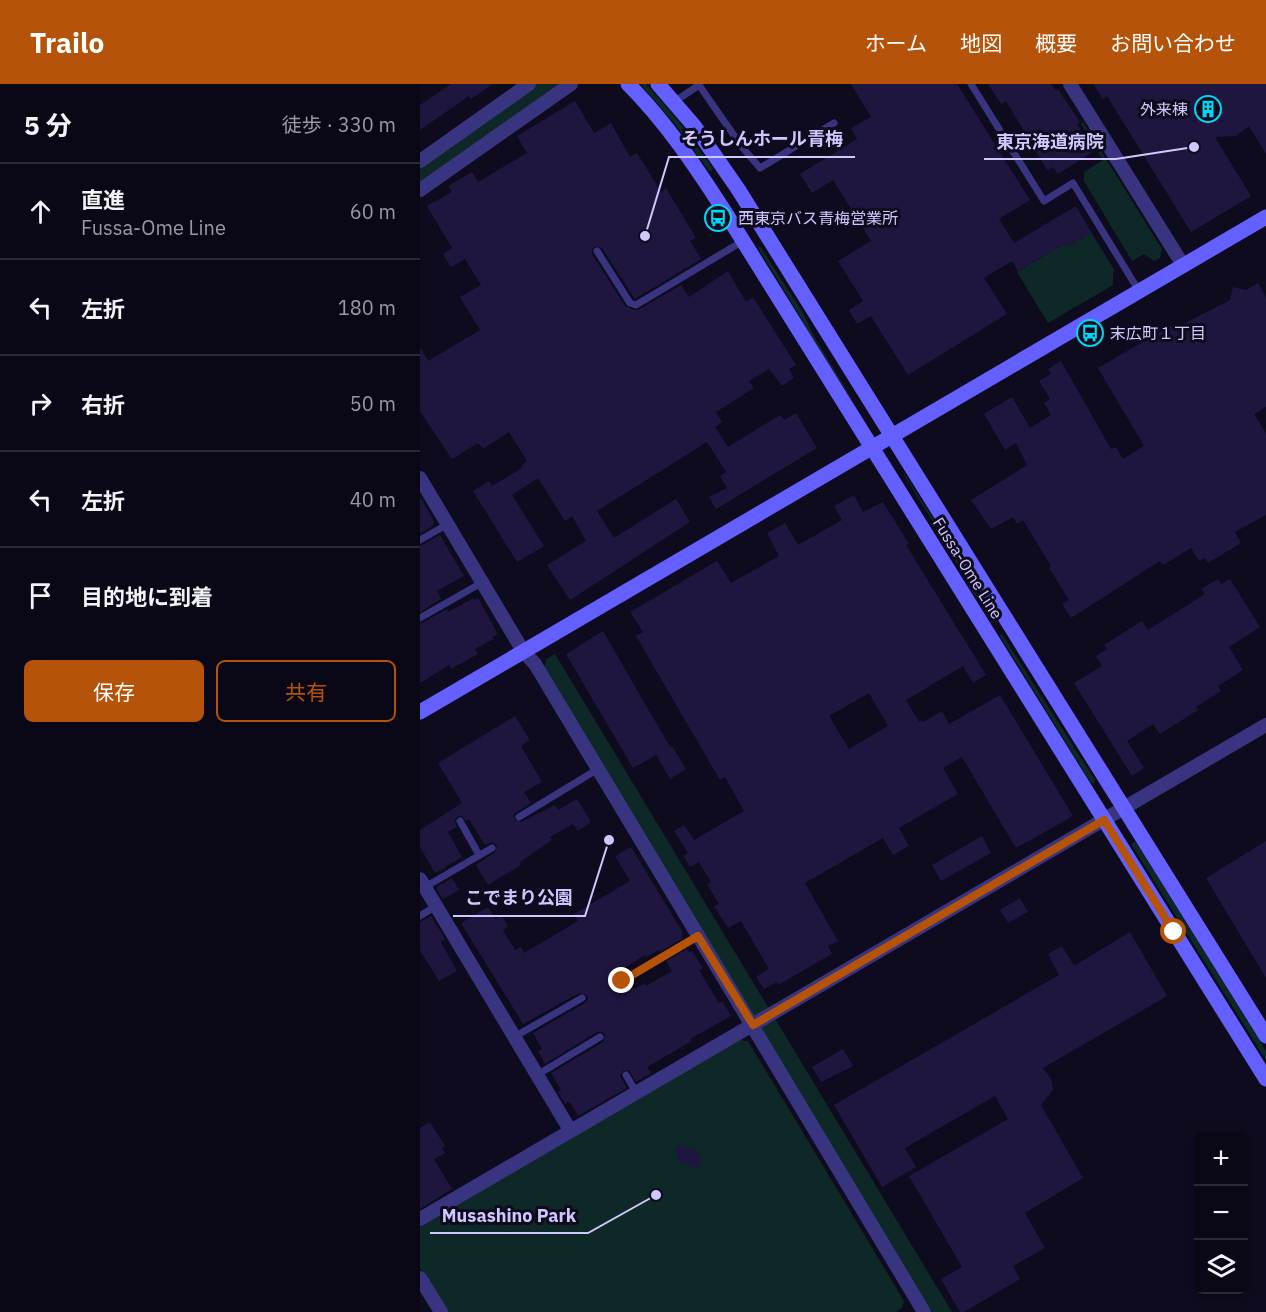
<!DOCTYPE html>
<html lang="ja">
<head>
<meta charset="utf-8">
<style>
  :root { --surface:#0a0816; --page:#13111f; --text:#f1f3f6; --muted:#999aa1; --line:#2a2935; --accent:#b45309 }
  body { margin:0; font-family:"IBM Plex Sans","Noto Sans JP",sans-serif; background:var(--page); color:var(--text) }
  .controls { position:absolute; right:18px; bottom:18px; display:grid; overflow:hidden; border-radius:9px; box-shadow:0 2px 4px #0004 }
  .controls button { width:54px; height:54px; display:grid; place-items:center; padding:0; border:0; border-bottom:2px solid var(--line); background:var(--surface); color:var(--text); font:30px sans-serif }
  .stop { position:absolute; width:18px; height:18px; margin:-14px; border:4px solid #b45309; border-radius:50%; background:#fff }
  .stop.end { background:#b45309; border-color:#fff; box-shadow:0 2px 6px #0008 }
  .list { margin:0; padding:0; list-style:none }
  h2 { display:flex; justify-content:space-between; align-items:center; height:78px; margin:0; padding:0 24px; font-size:26px }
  h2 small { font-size:20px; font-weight:400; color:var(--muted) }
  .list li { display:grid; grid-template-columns:39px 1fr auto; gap:18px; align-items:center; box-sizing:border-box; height:96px; padding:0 24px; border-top:2px solid var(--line) }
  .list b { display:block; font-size:22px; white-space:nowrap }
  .list p { margin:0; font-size:20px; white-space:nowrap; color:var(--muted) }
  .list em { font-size:20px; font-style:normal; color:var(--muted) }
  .actions { display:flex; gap:12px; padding:18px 24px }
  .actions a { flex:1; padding:14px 0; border:2px solid var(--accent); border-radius:9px; text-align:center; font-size:21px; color:var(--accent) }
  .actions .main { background:var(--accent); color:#fff }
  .icon { flex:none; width:33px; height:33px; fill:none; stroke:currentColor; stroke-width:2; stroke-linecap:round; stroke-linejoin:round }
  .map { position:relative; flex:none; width:846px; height:1228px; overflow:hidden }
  header { display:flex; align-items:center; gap:36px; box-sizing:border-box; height:84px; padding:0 30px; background:var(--accent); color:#fff }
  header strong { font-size:28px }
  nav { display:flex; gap:33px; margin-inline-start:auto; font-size:21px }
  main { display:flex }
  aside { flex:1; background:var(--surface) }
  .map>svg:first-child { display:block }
</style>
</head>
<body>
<header>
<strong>Trailo</strong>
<nav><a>ホーム</a><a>地図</a><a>概要</a><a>お問い合わせ</a></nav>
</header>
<main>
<aside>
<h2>5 分<small>徒歩 · 330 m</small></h2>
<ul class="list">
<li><svg class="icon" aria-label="ahead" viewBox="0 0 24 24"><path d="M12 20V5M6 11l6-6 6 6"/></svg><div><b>直進</b><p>Fussa-Ome Line</p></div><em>60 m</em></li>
<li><svg class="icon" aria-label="left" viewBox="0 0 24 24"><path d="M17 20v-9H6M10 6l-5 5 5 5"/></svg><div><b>左折</b></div><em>180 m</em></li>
<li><svg class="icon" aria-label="right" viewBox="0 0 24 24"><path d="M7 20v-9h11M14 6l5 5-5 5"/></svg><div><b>右折</b></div><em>50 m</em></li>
<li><svg class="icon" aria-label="left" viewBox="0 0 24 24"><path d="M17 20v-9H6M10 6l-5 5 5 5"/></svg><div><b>左折</b></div><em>40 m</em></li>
<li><svg class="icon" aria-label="arrive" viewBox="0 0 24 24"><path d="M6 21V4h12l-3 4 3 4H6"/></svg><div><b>目的地に到着</b></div></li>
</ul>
<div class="actions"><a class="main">保存</a><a>共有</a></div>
</aside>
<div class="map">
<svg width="846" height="1228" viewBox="0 0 846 1228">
  <rect width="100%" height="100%" fill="#0e0b1e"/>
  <path fill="#0e2827" d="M117,0H141L0,100V83Z
    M220,0H226L259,38L289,79L293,85L292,87H289L255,40Z
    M663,38L742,165L740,174L734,177L724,170L712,177L664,97V88L683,76L661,40Z
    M671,148L695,187L693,188V201L628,239L597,188L645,159L648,162Z
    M340,162L383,229L396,256L439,326L393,257L381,234L338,164Z
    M484,389L530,461L539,479L575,536L574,539L571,538L543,493L528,462L484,391Z
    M581,549L675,696L674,699H671L580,552Z
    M135,570L532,1228H512L124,584L126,575Z
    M715,757L846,967V976L711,760Z
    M317,956L328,957L484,1217L482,1224L476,1228H27L0,1184V1141Z"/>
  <path fill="#1f163f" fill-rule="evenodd" d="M31,0H73L51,15L49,12L0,46V21Z
    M431,0H537L610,116L579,135L594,159L656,122L671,148L648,162L645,159L598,187L592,177L564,194L587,230L488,291L451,232L437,240L429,226L443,217L418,177L451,157L413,96L392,109L380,90L437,55L431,44L451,33Z
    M568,0H631L636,7L638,5L660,38L657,40L674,67L638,90L633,83L627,86L586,17L581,20Z
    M673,0H846V70L829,42L816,52L795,53L831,112L771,148L687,12L683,15Z
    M155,17L174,49L191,39L210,73L217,69L241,108L246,104L276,154L270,157L281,175L215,215L182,164L175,162L172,165V170L205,222L214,226H218L261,201L269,213L308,187L326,218L333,213L376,281L369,285L374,294L362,302L349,285L329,297L334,304L296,328L302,338L295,343L308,363L360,331L364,336L376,329L397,364L296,425L289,413L307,404L300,392L306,388L287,358L177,427L194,454L256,415L270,438L150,516L127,481L166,457L152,432L145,437L118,394L92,411L124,462L97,478L53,407L69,397L72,402L102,384L101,382L107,377L89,348L63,365L58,359L32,375L0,327V263L8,277L60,246L40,213L61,201L45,175L31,183L23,170L32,164L7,122L32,108L28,102L52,88L58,98L107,69L97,52Z
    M838,199L846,213V323L834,330L846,349V431L815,448L821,459L788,479L785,474L779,477L771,464L743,481L740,477L651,534L642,520L649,516L629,484L631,482L603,436L597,440L593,433L571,445L551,416L607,381L596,359L585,366L564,330L592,313L610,344L631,331L624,319L630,315L619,297L631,290L628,285L641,277L691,365L696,363L703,375L724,362L678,284L752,241L754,245L810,216L813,203L826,206Z
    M434,411L443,428L463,418L489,460L486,461L566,591L553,599L543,582L486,616L499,638L502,636L503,638L522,627L529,640L580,611L653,732L596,764L542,673L523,684L538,710L479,744L489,762L473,771L463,754L385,799L418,857L408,862L412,870L358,901L357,898L344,905L336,893L349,885L321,837L308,844L294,822L299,820L287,800L291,798L279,778L270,783L263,772L268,769L254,747L264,741L274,756L324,727L305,693L300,696L216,552L223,548L210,528L297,477L311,499L359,472L347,449L365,439L378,461L422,436L414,422ZM449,609L468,642L429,665L409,632Z
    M0,413L13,435L14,441L0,450Z
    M20,451L44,492L17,507L21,515L0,528V462Z
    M798,495L801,500L810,495L840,543L809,563L823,586L798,602L801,607L776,623L778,626L740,650L733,640L707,657L724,684L712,692L654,599L682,582L676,572L687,565L684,561L722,537L728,546L785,510L781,505Z
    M54,514L55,516L58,514L78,550L72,553L74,555L55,565L58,570L31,585L29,581L0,599V540L27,525L28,528Z
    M183,547L250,663L252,662L266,685L250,695L236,671L213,684L146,570Z
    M95,632L110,656L101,662L122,698L104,708L111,719L94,730L95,736L101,738L135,721L138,726L157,715L171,738L158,747L153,740L130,753L132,756L100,778L101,781L68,801L56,781L75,768L77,762L73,758L65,761L49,735L46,737L42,732H38L34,736L37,743L28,748L42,773L25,783L26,784L15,789L0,763V746L42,719L18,679Z
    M562,752L571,769L521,797L512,781Z
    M846,757V894L786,794Z
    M211,763L262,847V855L240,868L239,866L226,873L225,871L203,885L205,889L197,894L198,900L203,903L211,898L214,905L225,899L226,902L252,887L246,877L267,865L269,869L272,867L283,884L279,886L299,919L302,917L311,932L270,955L272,957L227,983L231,989L216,998L209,986L203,987L200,992L207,1004L158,1032L150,1018L145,1020L138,1008L141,1006L131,989L183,958L185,951L182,948H177L125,980L118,967L122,965L113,949L165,919L168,915L167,911L159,909L103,940L41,839L68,823L75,835L81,831L88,842L83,846L95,866L101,863L104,869L158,837L154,830L210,797L195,772Z
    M32,794L39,806L23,815L17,806L18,802Z
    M600,814L608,828L588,839L580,826Z
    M11,832L25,855L21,858L37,887L19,897L0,866V838Z
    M710,848L747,912L623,984L631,995L633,1006L621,1021L663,1094L605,1129L625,1164L593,1182L600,1195L544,1228H540L521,1195L542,1183L489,1092L588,1035L575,1012L485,1064L496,1083L462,1103L414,1021L639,891L628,870L642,862L654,882Z
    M423,965L433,982L401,998L392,983Z
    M10,1038L25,1062L22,1064L25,1069L14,1075L32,1105L0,1125V1044Z
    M263,1062L272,1066L275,1064L281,1074L278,1084L266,1079L262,1081L254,1065Z"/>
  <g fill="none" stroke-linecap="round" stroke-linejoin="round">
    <path stroke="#38347f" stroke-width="7" d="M551,0L624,117L653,99L719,207
      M254,18L279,1L322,63L340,84L414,39
      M177,167L210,219L216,221L323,157
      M0,456L28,440
      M0,534L63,498
      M99,733L178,685
      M40,737L59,771
      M5,803L72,764
      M0,832L16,822
      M202,897L278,852
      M94,953L162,914
      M117,991L180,953
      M206,991L216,1008"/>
    <path stroke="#38347f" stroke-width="14" d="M650,0L763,181
      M0,77L109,0
      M0,106L151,0
      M0,394L103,567L115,580L504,1228
      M0,795L150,1046
      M0,1135L846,641
      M0,1194L21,1228"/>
    <path stroke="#645fff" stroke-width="15" d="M208,0C246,38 276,83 305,128L846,995
      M238,0L275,43L318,105L846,952
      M0,628L846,133"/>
  </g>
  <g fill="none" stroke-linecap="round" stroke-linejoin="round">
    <path stroke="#b45309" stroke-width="8" d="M202,897L278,852L333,941L684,736L754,848"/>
  </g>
  <defs>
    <symbol id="building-ring" viewBox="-11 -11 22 22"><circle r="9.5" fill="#0e0b1e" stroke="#00d8f3" stroke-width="1.5"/><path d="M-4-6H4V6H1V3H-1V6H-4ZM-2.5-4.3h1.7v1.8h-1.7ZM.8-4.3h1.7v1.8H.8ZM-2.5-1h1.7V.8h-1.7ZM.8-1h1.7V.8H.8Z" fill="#00d8f3"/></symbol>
    <symbol id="bus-ring" viewBox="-11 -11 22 22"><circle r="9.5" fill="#0e0b1e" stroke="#00d8f3" stroke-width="1.5"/><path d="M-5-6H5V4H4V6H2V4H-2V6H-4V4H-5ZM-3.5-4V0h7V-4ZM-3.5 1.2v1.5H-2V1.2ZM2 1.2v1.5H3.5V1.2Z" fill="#00d8f3"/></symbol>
  </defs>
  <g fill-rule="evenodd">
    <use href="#building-ring" x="773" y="10" width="30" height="30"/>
    <use href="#bus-ring" x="283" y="119" width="30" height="30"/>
    <use href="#bus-ring" x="655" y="234" width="30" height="30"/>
  </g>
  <g text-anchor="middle" stroke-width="6" stroke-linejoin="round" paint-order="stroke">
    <g font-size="16" fill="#cfc8ff" stroke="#0e0b1e" text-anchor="start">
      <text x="768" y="31" text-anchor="end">外来棟</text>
      <text x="318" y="140">西東京バス青梅営業所</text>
      <text x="690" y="255">末広町１丁目</text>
    </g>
    <g font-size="16" fill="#cfc8ff" stroke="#0e0b1e">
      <text transform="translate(548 484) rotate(58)" y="6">Fussa-Ome Line</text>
    </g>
  </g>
  <path fill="none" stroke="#cfc8ff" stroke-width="2" d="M225 152L249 73H435M774 63L696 75H564M189 756L165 832H33M236 1111L168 1149H10"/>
  <g fill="#cfc8ff" stroke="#0e0b1e" stroke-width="2">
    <circle cx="225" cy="152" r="6"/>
    <circle cx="774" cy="63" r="6"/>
    <circle cx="189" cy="756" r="6"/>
    <circle cx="236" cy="1111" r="6"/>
  </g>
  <g font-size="18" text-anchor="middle" font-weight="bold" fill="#cfc8ff" stroke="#0e0b1e" stroke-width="6" stroke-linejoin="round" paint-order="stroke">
    <text x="342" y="61">そうしんホール青梅</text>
    <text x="630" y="64">東京海道病院</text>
    <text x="99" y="820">こでまり公園</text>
    <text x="89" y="1138">Musashino Park</text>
  </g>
</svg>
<div class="controls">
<button>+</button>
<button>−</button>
<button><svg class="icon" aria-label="layers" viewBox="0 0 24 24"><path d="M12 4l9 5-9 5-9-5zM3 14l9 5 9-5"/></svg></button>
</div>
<div class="stop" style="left:754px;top:848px"></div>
<div class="stop end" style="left:202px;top:897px"></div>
</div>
</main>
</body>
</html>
